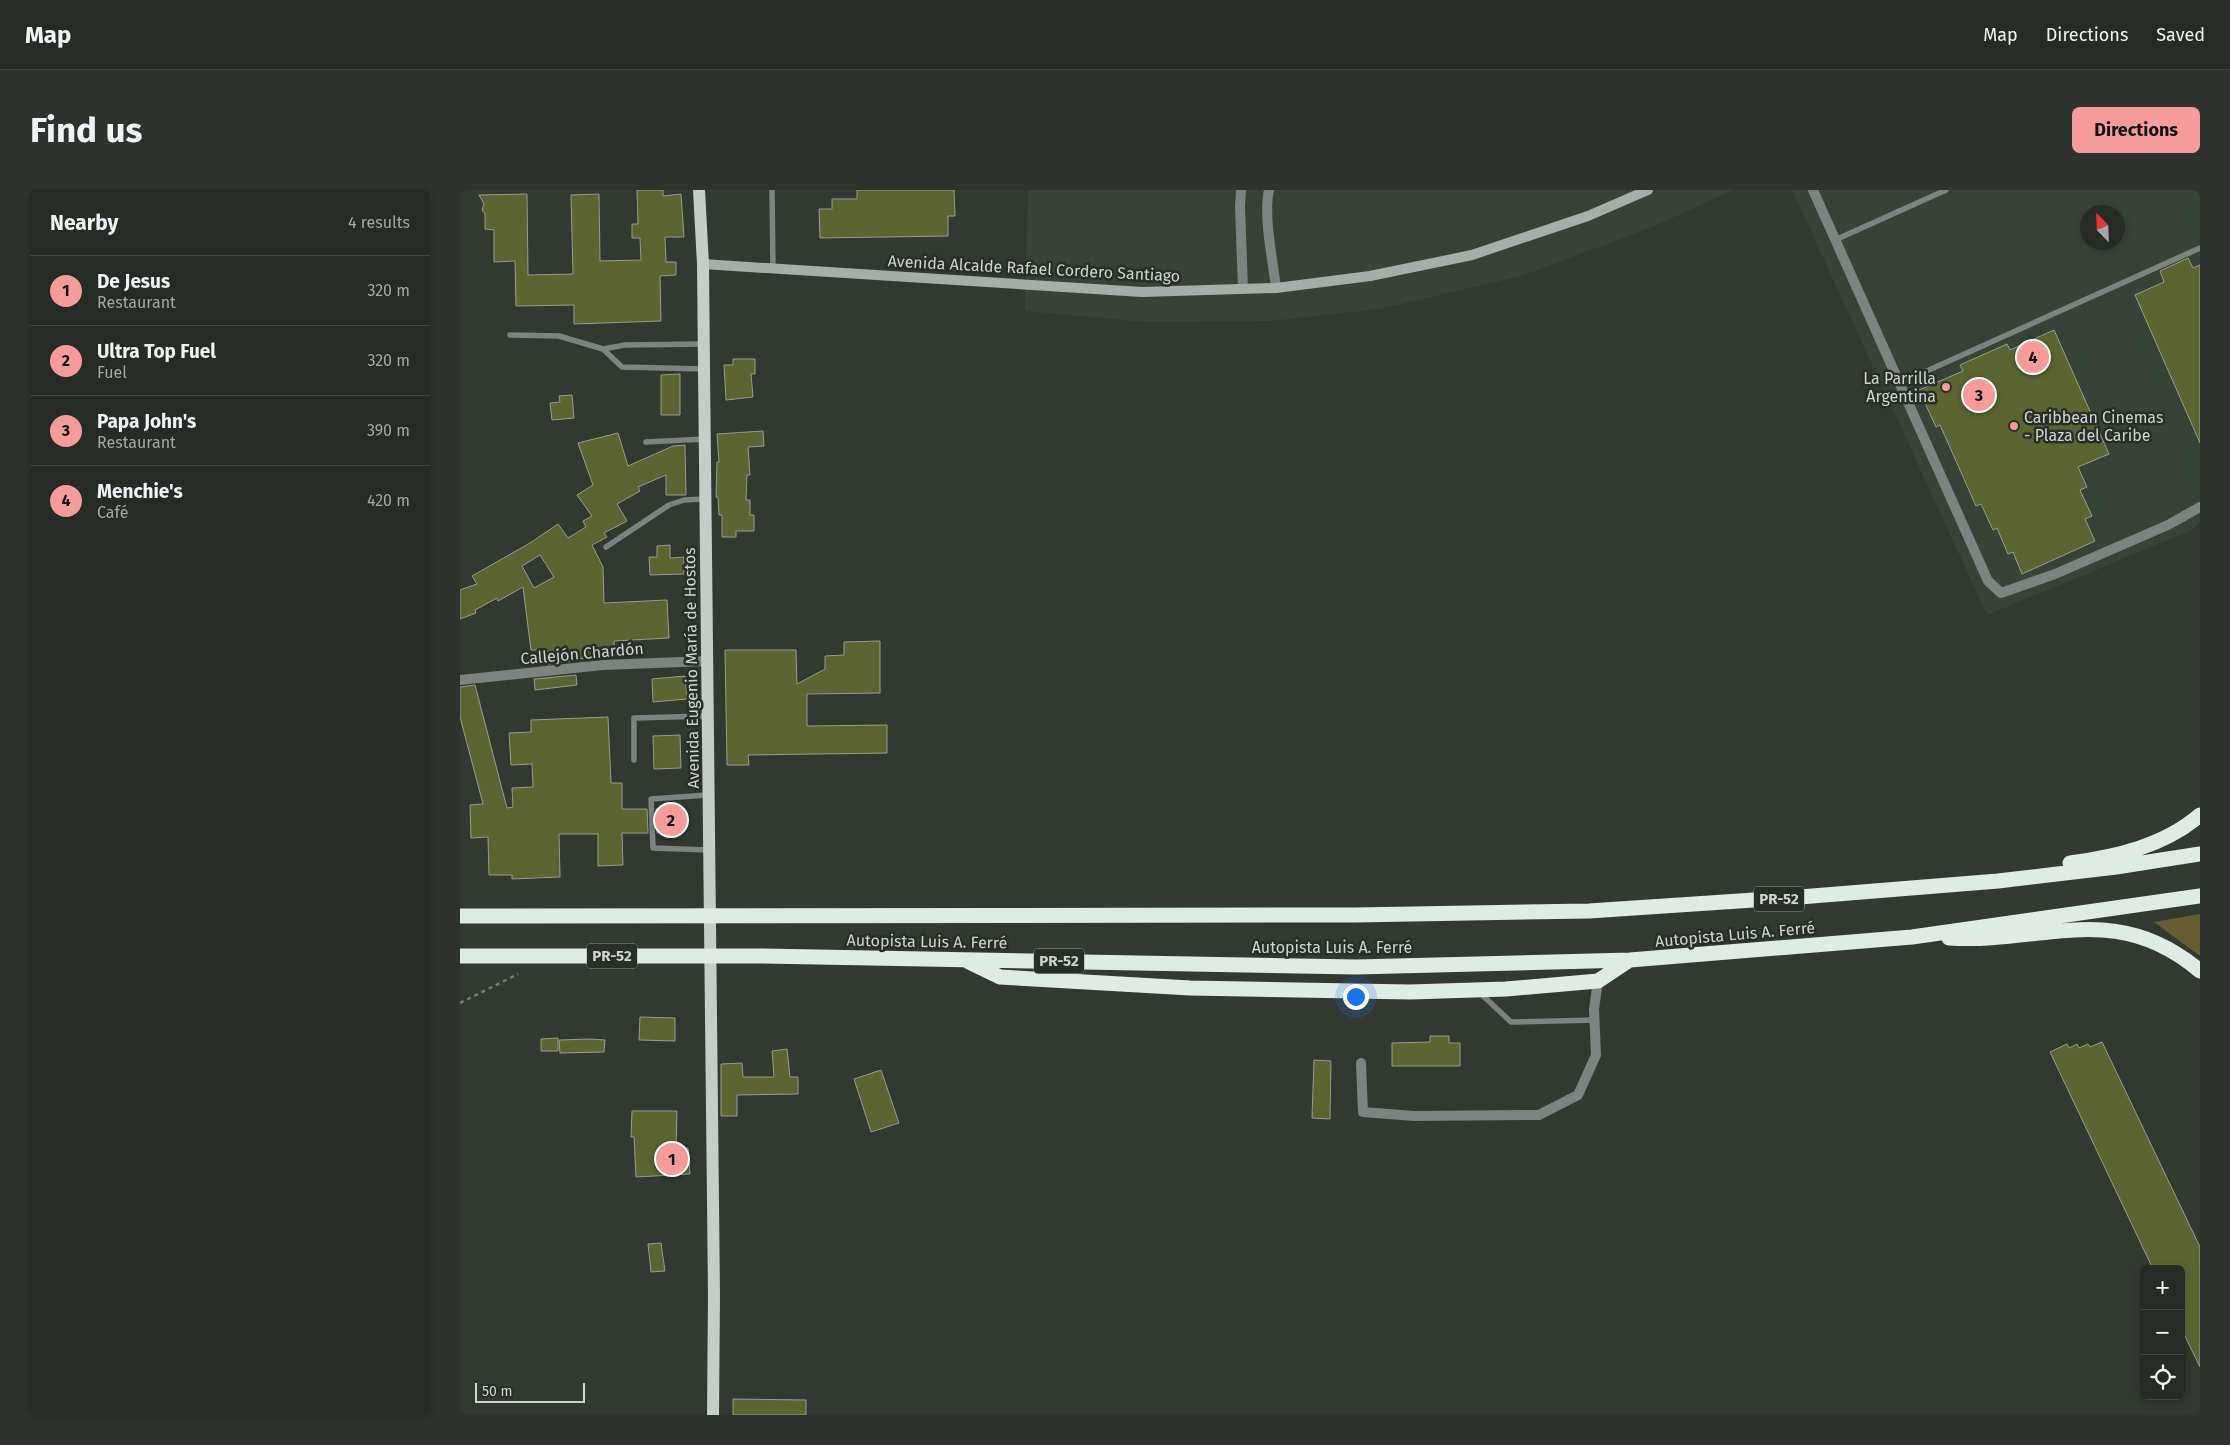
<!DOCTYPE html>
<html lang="en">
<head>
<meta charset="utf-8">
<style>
  :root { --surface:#262b25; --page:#2e332d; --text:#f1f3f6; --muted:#a4a7a7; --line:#424742; --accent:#f59b99 }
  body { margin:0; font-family:"Fira Sans",sans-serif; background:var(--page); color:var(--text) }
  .controls { position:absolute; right:15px; bottom:15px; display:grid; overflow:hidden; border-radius:8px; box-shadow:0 2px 8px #0003 }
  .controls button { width:45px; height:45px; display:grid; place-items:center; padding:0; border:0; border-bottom:1px solid var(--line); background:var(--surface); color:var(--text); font:25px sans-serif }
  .compass { position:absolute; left:1620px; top:15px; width:45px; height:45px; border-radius:50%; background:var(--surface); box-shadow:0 2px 8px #0003; rotate:337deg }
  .scale { position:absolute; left:15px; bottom:12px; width:110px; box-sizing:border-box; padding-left:5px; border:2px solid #d0d4cf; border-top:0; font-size:14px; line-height:18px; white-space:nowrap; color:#d0d4cf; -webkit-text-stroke:4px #282f27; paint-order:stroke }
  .you { position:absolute; left:895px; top:806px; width:18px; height:18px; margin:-12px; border:4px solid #fff; border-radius:50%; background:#1a73e8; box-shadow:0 0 0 8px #1a73e833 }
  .badge { display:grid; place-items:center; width:32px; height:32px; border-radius:50%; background:var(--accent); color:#111; font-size:16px; font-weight:700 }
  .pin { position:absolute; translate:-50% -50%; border:2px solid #fff; box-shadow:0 1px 5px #0006 }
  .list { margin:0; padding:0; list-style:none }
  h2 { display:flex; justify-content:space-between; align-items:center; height:65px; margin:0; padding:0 20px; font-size:21px }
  h2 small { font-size:16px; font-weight:400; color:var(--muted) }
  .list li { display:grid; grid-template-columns:32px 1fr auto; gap:15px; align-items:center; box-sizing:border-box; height:70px; padding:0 20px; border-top:1px solid var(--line) }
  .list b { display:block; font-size:19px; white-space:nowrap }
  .list p { margin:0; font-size:16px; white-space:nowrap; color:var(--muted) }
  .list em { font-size:16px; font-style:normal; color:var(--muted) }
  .icon { flex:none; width:28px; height:28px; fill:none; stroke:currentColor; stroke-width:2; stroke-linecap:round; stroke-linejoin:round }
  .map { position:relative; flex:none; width:1740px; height:1225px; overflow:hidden; border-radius:8px }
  header { display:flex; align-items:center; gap:30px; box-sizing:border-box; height:70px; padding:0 25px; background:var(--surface); border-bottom:1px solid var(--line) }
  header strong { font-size:24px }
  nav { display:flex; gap:28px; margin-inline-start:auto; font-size:18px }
  .intro { display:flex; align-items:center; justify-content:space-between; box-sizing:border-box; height:120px; padding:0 30px }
  h1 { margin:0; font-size:35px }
  .button { padding:12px 22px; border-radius:8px; background:var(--accent); color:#111; font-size:18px; font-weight:700 }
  main { display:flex; gap:30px; padding:0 30px }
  aside { flex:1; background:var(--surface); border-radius:8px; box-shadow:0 2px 8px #0003 }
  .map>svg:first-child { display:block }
</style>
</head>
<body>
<header>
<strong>Map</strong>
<nav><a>Map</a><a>Directions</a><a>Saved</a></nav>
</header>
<div class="intro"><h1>Find us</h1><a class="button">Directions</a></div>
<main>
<aside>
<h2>Nearby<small>4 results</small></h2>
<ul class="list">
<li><span class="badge">1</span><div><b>De Jesus</b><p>Restaurant</p></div><em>320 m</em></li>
<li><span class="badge">2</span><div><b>Ultra Top Fuel</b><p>Fuel</p></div><em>320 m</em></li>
<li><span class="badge">3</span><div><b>Papa John's</b><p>Restaurant</p></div><em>390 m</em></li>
<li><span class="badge">4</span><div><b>Menchie's</b><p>Café</p></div><em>420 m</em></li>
</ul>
</aside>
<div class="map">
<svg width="1740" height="1225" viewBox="0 0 1740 1225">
  <rect width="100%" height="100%" fill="#323931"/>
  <path fill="#374336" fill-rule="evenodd" d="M568,0H1273L1190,38L1061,86L920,119L811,131L685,132L565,121Z
    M1332,0H1740V332L1730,341L1527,425ZM1628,22H1658V52H1628Z"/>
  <path fill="#675b31" d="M1740,724V766L1694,732Z"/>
  <path fill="#5c6531" stroke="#999c90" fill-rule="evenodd" d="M177,0H203V6L221,4L224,47H205L206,72H216V85L200,86L201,131L114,134V115L56,116L55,71L34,72V40L25,39V24L22,20L24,14L19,5L67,4L68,85L113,84L111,5L139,4L140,71L181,70L180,48H172V34H178Z
    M397,0H494L495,26H488V46L360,48L359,19H372V9H397Z
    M1728,68L1733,78L1740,75V253L1675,105L1704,92L1700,81Z
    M1594,140L1649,264L1618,277L1627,297L1620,300L1632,326L1625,329L1635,351L1562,384L1553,362L1548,364L1537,338L1533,340L1521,314L1516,316L1480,235L1476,237L1459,200L1503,181L1500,175L1547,154L1550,160Z
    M273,169H295V184H291L293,207L266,210L264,175H273Z
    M220,184V225H201V185Z
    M112,205L114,228L92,230L90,213L100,212L99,206Z
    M303,241L304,256L288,257L290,285H287L286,310H290V325H294V341H276V347H262V325H259L258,307H256L257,272H259L257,244Z
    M158,243L168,276L213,256L225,255L226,305H206V285L178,297L180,301L157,314L167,331L144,343L147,347L132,355L143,377L144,413L207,410L209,448L154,451L155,466L115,469V471L88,474L87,460H71L63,397L38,411L37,408L15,420L16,423L0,429V400L17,394L12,386L70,353L98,334L108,348L126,337L123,331L132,326L117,305L133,295L118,253ZM80,365L94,387L74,398L62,376Z
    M210,355V368L224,367V384L190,385L189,367H197V356Z
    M420,451V503L347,504V536L427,535V563L288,565L289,575H267L265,460H336L337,494L365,479V466L384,465V452Z
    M116,485L117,495L75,500L74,489Z
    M225,486L227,509L193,512L192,489Z
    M15,495L47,618L53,617L52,598L73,597L72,574L51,575L49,543L71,542V530L148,527L151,593H162V619H187L188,643H162L163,675L138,676V644H99L100,687L52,689V685H29L28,647L11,648L10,615L23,614L0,527V497Z
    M220,545L221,578L194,579L193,546Z
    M220,618V642L197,643L196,619Z
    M180,827L215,828V851L179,850Z
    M970,846H989V853H1000V876H932V853L970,852Z
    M98,848V861H81V849Z
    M130,849L145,850L144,862L100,863L99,850Z
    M1642,852L1740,1057V1177L1721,1138V1079H1693L1590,862L1607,854L1609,858L1617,854L1619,858L1628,854L1630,857Z
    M327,859L330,887H338V904L277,905V926H261V874L282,873L283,887H314L312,861Z
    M854,870L871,871L870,929L852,928Z
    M421,880L439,933L411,942L394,889Z
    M172,921H217L216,958H228L230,984L176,987L174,947H171Z
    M201,1053L205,1081L191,1082L188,1054Z
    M273,1209L346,1210V1225H273Z"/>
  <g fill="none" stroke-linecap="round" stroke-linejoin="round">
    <path stroke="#777d76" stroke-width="2.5" stroke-dasharray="4 4" stroke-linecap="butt" d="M0,813L58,784"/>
    <path stroke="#7d8380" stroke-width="5.5" d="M312,0L313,79
      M1375,50L1486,0
      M50,145L99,146L143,159L165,155L244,154
      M143,159L162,177L244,179
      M1440,193L1740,58
      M186,252L245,249
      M146,357L209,315L224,310L245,309
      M174,570V528L248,526
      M248,605L191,609L193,658L249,660
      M1019,802L1051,832L1135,830"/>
    <path stroke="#7d8380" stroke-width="10" d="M781,0L780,17L783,99
      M809,0C803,26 813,71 816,98
      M1353,0L1528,391L1541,403L1595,384L1708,335L1740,317
      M0,490L143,475L247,471
      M901,873L903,922L954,926L1079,925L1118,905L1136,865L1134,819L1138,791"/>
    <path stroke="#a5aea9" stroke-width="10" d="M243,74L682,102L816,98L910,86L1012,65L1128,26L1188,0"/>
    <path stroke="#c3cec9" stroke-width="12" d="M239,0L243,74L244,179L254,1105L253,1225"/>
    <path stroke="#dfece6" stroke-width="15" d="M1610,673C1656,667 1704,656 1740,625
      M0,726L895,725L1129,721L1340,707L1538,691L1656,677L1740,664
      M1489,748C1584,754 1655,709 1740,781
      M0,766H303L896,777L1170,770L1452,747L1740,706
      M509,772L540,787L730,798L950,802L1046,799L1138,791L1168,771"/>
  </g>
  <g fill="#f59b99" stroke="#282f27" stroke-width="2">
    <circle cx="1486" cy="197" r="5"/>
    <circle cx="1554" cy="236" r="5"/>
  </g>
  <g text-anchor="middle" stroke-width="5" stroke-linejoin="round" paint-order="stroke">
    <g fill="#282f27" stroke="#9ea29d" stroke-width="1">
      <rect x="1294" y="696.5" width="50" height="25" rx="4"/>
      <rect x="127" y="753.5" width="50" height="25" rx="4"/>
      <rect x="574" y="758.5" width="50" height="25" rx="4"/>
    </g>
    <g font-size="15" font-weight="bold" fill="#d0d4cf">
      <text x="1319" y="714">PR-52</text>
      <text x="152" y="771">PR-52</text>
      <text x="599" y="776">PR-52</text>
    </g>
    <g font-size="16" fill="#d0d4cf" stroke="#282f27">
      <text transform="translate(574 78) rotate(3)" y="6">Avenida Alcalde Rafael Cordero Santiago</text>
      <text transform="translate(122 463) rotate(-5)" y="6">Callejón Chardón</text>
      <text transform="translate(231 478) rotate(-91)" y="6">Avenida Eugenio María de Hostos</text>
      <text transform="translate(1275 744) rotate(-5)" y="6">Autopista Luis A. Ferré</text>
      <text transform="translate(467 751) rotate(1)" y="6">Autopista Luis A. Ferré</text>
      <text x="872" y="763">Autopista Luis A. Ferré</text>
    </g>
    <g font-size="16" fill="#d0d4cf" stroke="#282f27" text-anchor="end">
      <text x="1476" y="194">La Parrilla<tspan x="1476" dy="18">Argentina</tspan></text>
      <text x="1564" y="233" text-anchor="start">Caribbean Cinemas<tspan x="1564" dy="18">- Plaza del Caribe</tspan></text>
    </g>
  </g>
</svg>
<div class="controls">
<button>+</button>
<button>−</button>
<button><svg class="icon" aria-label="locate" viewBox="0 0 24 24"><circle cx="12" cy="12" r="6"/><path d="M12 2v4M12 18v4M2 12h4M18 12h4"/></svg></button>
</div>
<svg class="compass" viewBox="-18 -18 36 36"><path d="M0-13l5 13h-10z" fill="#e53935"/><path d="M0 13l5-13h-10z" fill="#a4a7a7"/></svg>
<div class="scale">50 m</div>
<div class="you"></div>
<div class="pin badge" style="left:212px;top:969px">1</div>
<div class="pin badge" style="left:211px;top:630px">2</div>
<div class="pin badge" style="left:1519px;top:205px">3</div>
<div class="pin badge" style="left:1573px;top:167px">4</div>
</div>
</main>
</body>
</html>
